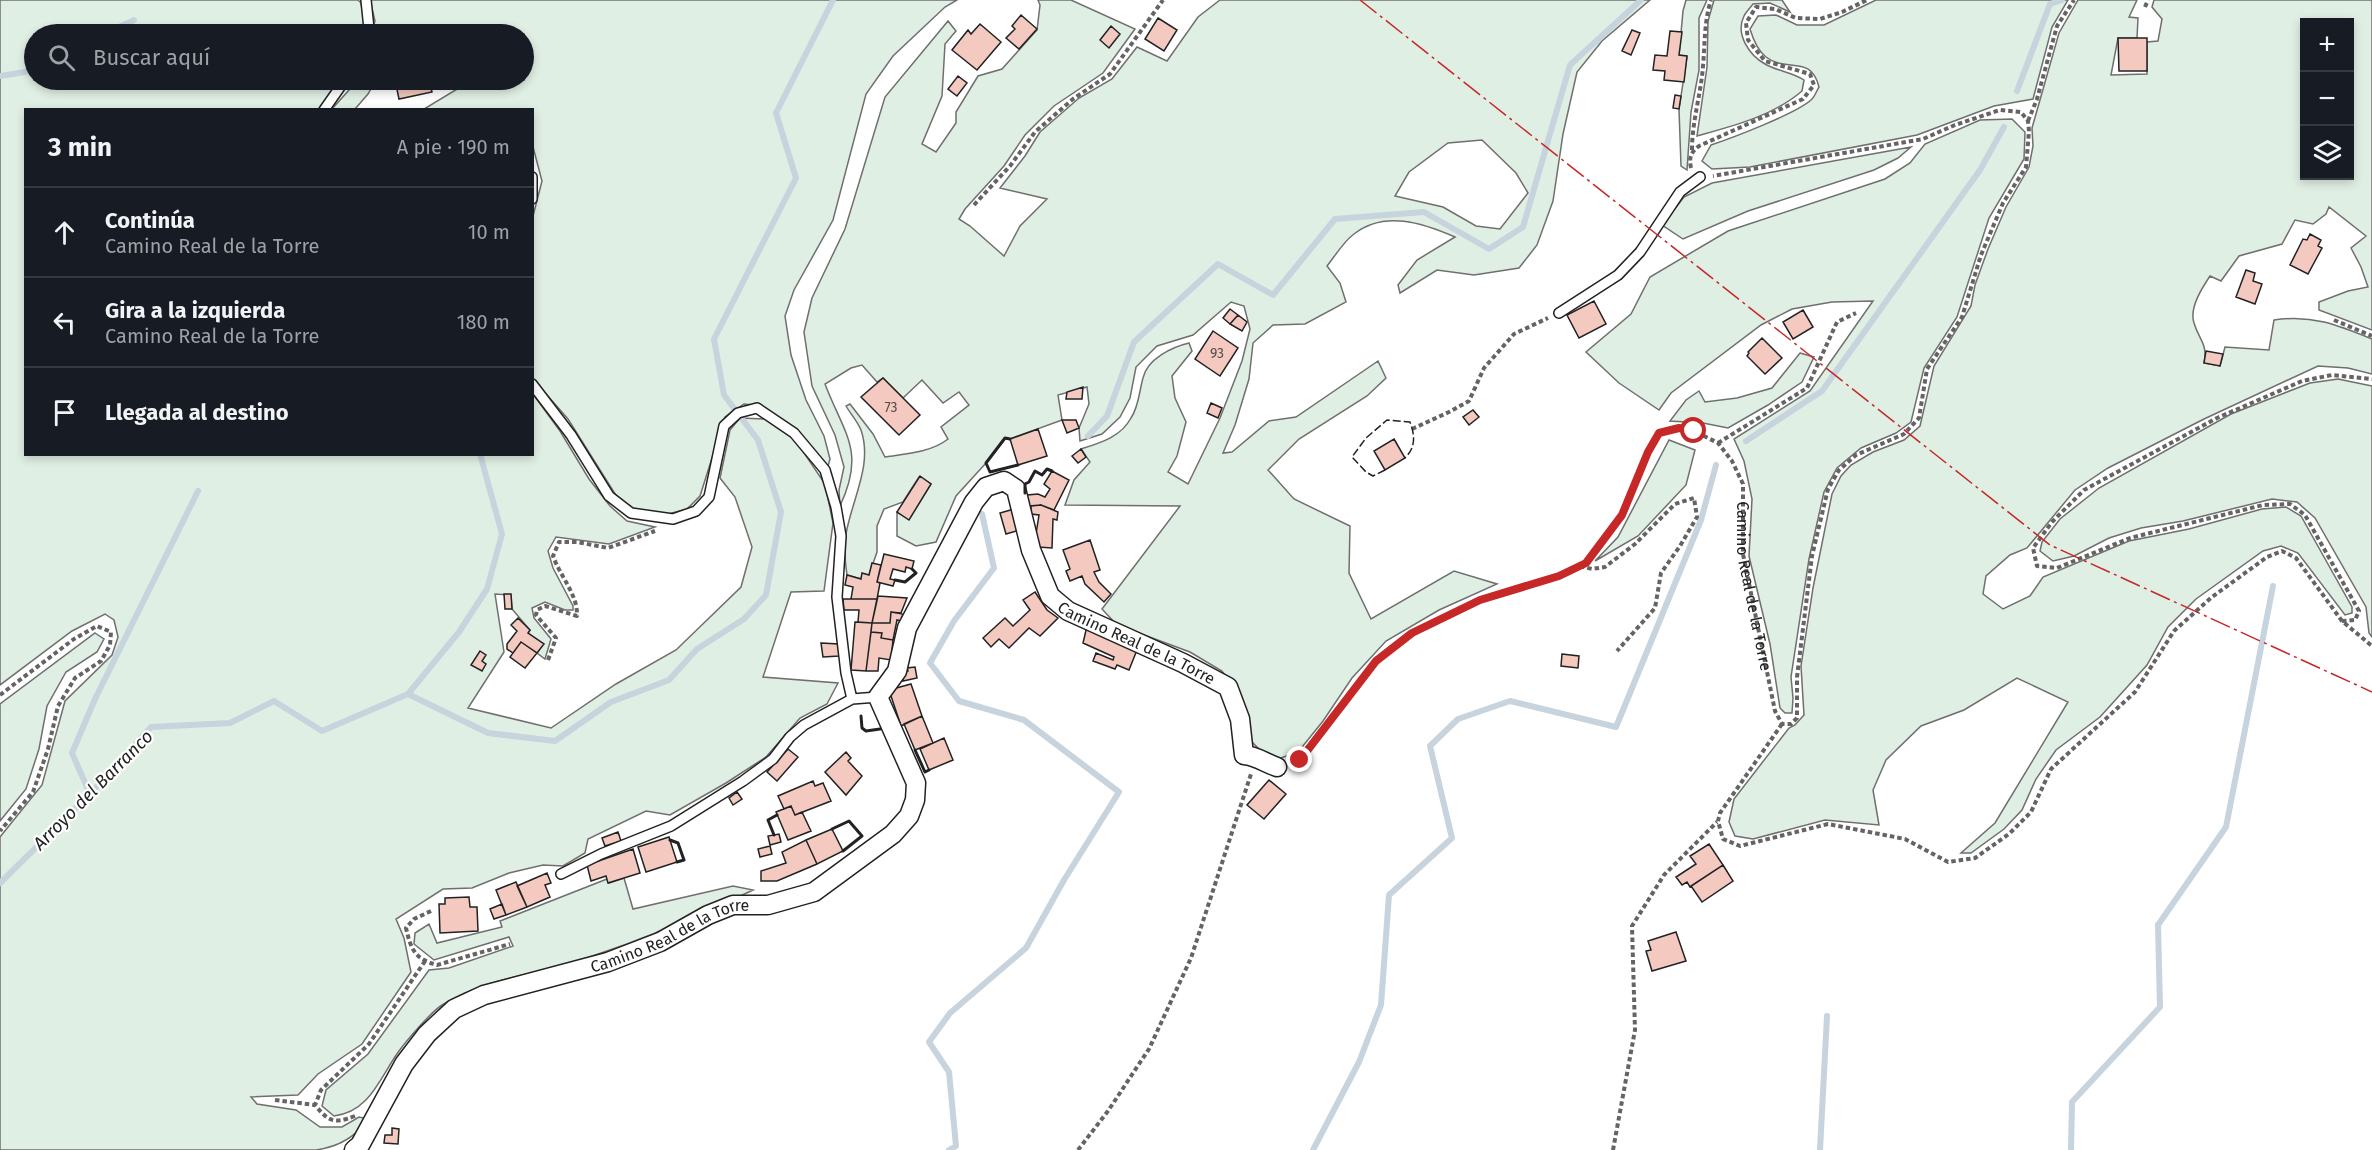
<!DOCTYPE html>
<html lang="es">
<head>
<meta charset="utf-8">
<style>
  :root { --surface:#171b24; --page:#242831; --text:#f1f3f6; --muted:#9ea1a6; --line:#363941 }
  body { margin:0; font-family:"Fira Sans",sans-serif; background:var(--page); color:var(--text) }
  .controls { position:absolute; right:18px; top:18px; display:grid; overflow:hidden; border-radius:0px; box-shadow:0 3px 9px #0003 }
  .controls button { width:54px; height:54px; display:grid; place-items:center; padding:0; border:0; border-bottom:2px solid var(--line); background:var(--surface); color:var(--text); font:30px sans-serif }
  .stop { position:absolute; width:18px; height:18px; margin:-14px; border:4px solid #c62828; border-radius:50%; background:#fff }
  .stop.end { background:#c62828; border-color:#fff; box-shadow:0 2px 6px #0008 }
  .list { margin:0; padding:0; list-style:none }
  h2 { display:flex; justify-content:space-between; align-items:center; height:78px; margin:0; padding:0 24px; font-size:26px }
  h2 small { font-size:20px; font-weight:400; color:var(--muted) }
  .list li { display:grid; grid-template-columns:39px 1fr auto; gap:18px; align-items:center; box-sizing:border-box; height:90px; padding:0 24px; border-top:2px solid var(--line) }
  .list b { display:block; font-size:22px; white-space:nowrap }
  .list p { margin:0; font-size:20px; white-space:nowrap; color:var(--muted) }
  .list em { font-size:20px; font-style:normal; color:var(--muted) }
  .icon { flex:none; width:33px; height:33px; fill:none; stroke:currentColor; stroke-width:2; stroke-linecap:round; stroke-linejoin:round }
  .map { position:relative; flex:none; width:2372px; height:1150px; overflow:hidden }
  .search { position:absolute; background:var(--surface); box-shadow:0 3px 9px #0003; left:24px; top:24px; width:510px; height:66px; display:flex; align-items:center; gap:15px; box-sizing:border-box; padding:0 21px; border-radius:33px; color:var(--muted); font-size:22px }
  .panel { position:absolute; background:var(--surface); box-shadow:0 3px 9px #0003; left:24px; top:108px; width:510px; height:348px; border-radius:0px }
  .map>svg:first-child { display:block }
</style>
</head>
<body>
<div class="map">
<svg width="2372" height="1150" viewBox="0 0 2372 1150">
  <rect width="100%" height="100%" fill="#fff"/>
  <path fill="#e0efe3" stroke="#6f6f6f" stroke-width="1.5" fill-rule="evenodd" d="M0,0H358L361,3L365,28L362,34H34V80H340L331,97L319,109L26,110V454H532L533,394L560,431L589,479L610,506L627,521L655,527L609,544L556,537L548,551L553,568L573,606V610H565L545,602L532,608L534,618L551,639L545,659L537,653L543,644L528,633L530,630L512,609L511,595L495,594L504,652L468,708L551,728L616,684L676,650L741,587L752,547L735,497L720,478L730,430L740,418L766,419L794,438L825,484L833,523L824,591L791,592L763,677L838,683L827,704L800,718L766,757L726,783L670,815L646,811L588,839L585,853L563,866L543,865L509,873L472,888L443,889L396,919L404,938L411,972L362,1044L318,1074L298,1095L251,1097L257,1104L296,1110L320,1127H342L359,1117L368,1119C356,1137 337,1147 316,1150H0V837L42,785L65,701L112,655L118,637L114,620L105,614L72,631L0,685Z
    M370,0H957L945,7L893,56L866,94L833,220L794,290L785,316L791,355L806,400L824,436L830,459L828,466L824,469L762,406L744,404L725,417L700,496L687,509L661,516L638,512L617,497L568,419L533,379V216L542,181L533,147L532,110L424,109L472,80H524V34H371L375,21Z
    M1038,0H1071L1135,29L1103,73L1054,106L1025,135L1004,166L965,209L959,219L970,226L1004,256L1020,226L1047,199L1000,188L1025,156L1040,132L1079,98L1112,79L1137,47L1167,61L1198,17L1220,0H1650L1602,41L1577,72L1563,134L1553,201L1537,245L1519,268L1474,275L1437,270L1400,293L1398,285L1417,260L1455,237C1423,223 1384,210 1354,234C1344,241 1335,256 1327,266L1340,283L1346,302L1305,324L1273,325L1253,343L1249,379L1235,425L1223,453L1232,452L1269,421L1296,417L1378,361L1386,378L1367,396L1299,439L1268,470L1294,499L1350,526L1349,573L1371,619L1454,571L1497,584L1439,610L1386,641L1352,678L1323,721L1298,752L1278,759L1264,754L1251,741L1236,690L1222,671L1190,652L1117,625L1102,609L1180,506L1065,505L1074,480L1090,462L1081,449C1100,443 1121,437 1131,418C1139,406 1139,392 1143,378C1147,359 1172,347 1189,343L1192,351L1172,376L1175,398L1186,422L1177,456L1168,472L1188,484L1220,418L1242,361L1250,329L1244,306L1231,302L1193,335L1157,346L1136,367L1130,398L1120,417L1102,434L1080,441L1079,428L1089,404L1087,387L1058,395L1062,420L1010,439H1005L986,463L956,496L936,542L916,546L897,536V512L909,519L931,484L919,477L903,502L884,509L877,526V552L869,575L862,574L861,579L847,575C845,562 844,548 846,534C852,499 873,465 861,430C858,422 850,413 846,406L850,404L873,434L885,457C906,454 932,452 948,439L941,427L969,405L959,392L943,403L922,380L903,398L883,378L877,382L862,365L851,368L825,384C844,434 866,451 840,506L839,490L844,467L835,435L812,386L804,332L812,298L845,229L885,97L948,21L956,31L945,44L942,96L922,144L936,152L956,123V112L978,76L1002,69L1037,30L1040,5ZM1482,140L1516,173L1528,193L1500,229L1476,226L1443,207L1395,196L1409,172L1448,143Z
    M1686,0H1707L1699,18V70L1691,112L1687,170L1681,166L1679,109L1687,57L1679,55L1683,11Z
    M1714,0H1782L1790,12L1770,3L1753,4C1750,8 1746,12 1744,16C1735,34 1749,55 1765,64C1777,71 1792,72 1804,80L1802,91C1773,116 1733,126 1697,136L1707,67L1708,21Z
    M1876,0H2068L2052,27L2033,99L1994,106L1917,135L1750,167L1712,169L1702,161L1711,145C1732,138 1798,113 1812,99C1815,96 1817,90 1819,87C1811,54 1786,73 1766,57C1757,50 1753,39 1750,29L1758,16L1776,15L1797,25H1824Z
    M2078,0H2137L2129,17L2138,18L2137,38H2118L2111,75L2147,74V42L2158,41L2162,19L2152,7L2154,0H2372V330L2319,310V302L2348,291L2368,287L2361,267L2351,248L2366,236L2329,207L2326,214L2313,224L2295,220L2282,244L2239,256L2221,281L2210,276C2202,288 2189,308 2194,323C2199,340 2208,344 2204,363L2220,366L2225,347L2269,350L2274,320C2311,314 2338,325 2372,339V374L2348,368L2318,366L2204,419L2108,468L2075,490L2027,548L2010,555L1986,576L1983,594L2003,609L2030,596L2043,577L2129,541L2189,529L2262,509L2286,507L2301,516L2352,607V613L2345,615L2298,553L2281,546L2263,551L2196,599L2168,627L2147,665L2100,717L2056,750L2036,779L2022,810L2004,829L1971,853H1961L1995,823L2068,702L2017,678L1964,710L1921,726L1886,760L1873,790L1879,825L1825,820L1753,839L1735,836L1729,822L1734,799L1789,728L1795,725L1804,715L1801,666L1813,588L1832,494L1841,476L1851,465L1873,452L1904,440L1920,426L1934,366L1971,306L1975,285L1988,249L2006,207L2029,167L2033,146L2032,128L2059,33ZM2304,22H2350V176H2304Z
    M354,80H376L368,94L355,109H332L349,90Z
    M2012,119L2025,132L2024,159L1989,218L1957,317L1924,368L1911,422L1896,433L1861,448L1837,468L1824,492L1809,559L1791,677L1793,698L1792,713H1785L1780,708L1770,644L1749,556L1752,499L1744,461L1734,439L1810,391L1873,301L1832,302L1792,309L1761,325L1671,393L1659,410L1619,383L1586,352L1631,314L1650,277L1728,231L1885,179L1910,163L1925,144L1980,120Z
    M1911,147L1898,158L1874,170L1748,211L1683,239L1662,225L1684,197L1712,183Z
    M1800,353L1814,357L1802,382L1768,405L1728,428L1703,423L1670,421L1686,400L1699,391L1705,402L1737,398L1772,388Z
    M2338,379L2372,386V637L2369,633L2366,607L2315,518L2297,502L2272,499L2183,521L2141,528L2109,538L2074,556L2053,561L2040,551L2042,542L2060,519L2099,488L2231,414L2310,383Z
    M1669,440L1695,450L1686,485L1638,536L1595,561L1618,537Z
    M95,633L104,639L97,652L66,672L47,706L39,749L26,789L0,821V704Z
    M624,878L633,909L733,886L753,890C698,917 642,940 584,959C537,974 485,978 442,1005C431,1012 407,1040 399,1051C380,1077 370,1112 334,1116L322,1106L326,1090L368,1054L429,970L449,968L513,946L509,937L434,960L414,944L415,933L429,924L437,943L502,927L500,921L607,879L609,883Z"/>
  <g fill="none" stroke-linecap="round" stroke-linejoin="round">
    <path stroke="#c7d3dd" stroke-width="6" d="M104,34L134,20
      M0,76L25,72L34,68
      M2017,91L2050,4L2062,0
      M1088,436L1107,416L1134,342L1218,264L1273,295L1335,219L1424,212L1489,249L1523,227L1570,65L1641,0
      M1746,441L1822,391L1980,170L2004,127
      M408,694L459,632L487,589L502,534L480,454
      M90,794L72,753L95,699L198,491
      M0,883L90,794L151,727L230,723L274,701L322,731L408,694L488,733L555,741L611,702L669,680L697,649L744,619L766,595L781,512L758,440L724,395L714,339L796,178L776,113L833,0
      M949,1150L956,1146L949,1072L929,1042L950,1013L1026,948L1064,880L1119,792L1024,720L959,701L930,663L954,621L994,568L982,514
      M1313,1150L1359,1062L1381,1005L1389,895L1452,838L1430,746L1458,719L1510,701L1616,727L1701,520L1716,465
      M1820,1150L1827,1016
      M2071,1150L2072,1102L2160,1007L2158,925L2226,827L2273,586"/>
  </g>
  <path fill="#f3c9c0" stroke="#222" stroke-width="1.5" d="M1021,15L1037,29L1019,49L1006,38L1015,29L1012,26Z
    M1158,18L1177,30L1164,51L1145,39Z
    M980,24L1001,42L977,70L952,50L968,30L971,34Z
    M1111,26L1120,34L1109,48L1100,40Z
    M1632,30L1640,33L1631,55L1622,51Z
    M1670,31L1682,32L1679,55L1687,56L1684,82L1664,80L1665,71L1653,70L1655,55L1667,56Z
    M2118,38H2147V71H2119Z
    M958,76L967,83L957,96L948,89Z
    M395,80H429L432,92L399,99Z
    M1675,95L1681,96L1679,109L1673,108Z
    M2310,234L2321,240L2318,246L2322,248L2308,274L2290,265L2303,239L2307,240Z
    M2246,270L2255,273L2253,281L2262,284L2255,304L2236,297Z
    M1594,301L1606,324L1579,338L1567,315Z
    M1230,309L1238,315L1230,324L1223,318Z
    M1803,310L1813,327L1793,339L1783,322Z
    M1238,315L1247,322L1242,331L1230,324Z
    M1213,331L1238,348L1220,376L1195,359Z
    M1762,338L1782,358L1765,374L1747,356L1749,353L1748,352Z
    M2206,351L2223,354L2220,366L2204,363Z
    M883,378L920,415L899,435L861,397Z
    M1083,387L1082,399H1066L1067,392Z
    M1211,403L1222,408L1218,418L1207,413Z
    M1473,410L1479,417L1469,425L1463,417Z
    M1062,420H1076L1079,428L1067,433Z
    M1038,429L1047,456L1018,465L1010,439Z
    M1394,439L1405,458L1385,470L1374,451Z
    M1081,449L1086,457L1078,463L1072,456Z
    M1052,471L1069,480L1054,510L1041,505L1029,506L1027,495L1038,494L1045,497L1050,489L1044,484Z
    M920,476L931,484L909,520L897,512Z
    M1041,505L1058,512L1057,520L1053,519L1052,548L1038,547L1036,534L1039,515L1031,514V506Z
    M1014,509L1020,530L1006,534L1000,513Z
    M1090,540L1100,570L1094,572L1099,582L1111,594L1104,602L1085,584L1082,576L1070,581L1066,571L1070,569L1063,550Z
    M884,554L914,561L912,569L906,567L905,572L893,569L890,579L895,580L893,586L877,582Z
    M872,563L881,565L877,582L880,583L877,599H851L853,587L845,585L847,575L861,579L862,573L869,575Z
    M1035,592L1047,610L1058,618L1040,636L1029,628L1009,648L999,639L991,647L983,638L1005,618L1013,626L1030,610L1023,600Z
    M504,594H511L512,609H505Z
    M878,596L907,598L901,613L891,612L890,623H872Z
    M843,599H877L872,623L858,622L859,610H844Z
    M891,612L903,614L901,621L897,620L893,640L881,638L882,633L871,632L872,623H890Z
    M518,618L530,630L528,633L544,644L537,653L521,642L513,653L507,649V644L517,631L511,625Z
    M855,622L872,623L866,671L851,670Z
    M1087,626L1139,645L1129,670L1117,665L1115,669L1093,661L1096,653L1113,660L1114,657L1083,643Z
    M871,632L882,633L881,638L893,640L891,660L879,658L878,671H866Z
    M521,642L537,653L525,668L510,657Z
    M821,643L839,644V656L823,657Z
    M480,651L486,655L482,661L486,664L482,671L471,665Z
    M1562,654L1579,656L1578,668L1561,666Z
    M915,667L917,678L903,681L902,672L908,671L907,668Z
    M911,684L922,716L901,726L889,690Z
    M922,716L933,743L915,750L904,724Z
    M944,738L953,760L929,770L920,749Z
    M788,749L798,757L777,781L767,772Z
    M846,752L851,758L848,761L862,776L846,795L825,772Z
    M1269,780L1286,794L1264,819L1247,805Z
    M813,781L815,786L823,783L831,801L795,815L791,806L784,809L778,796Z
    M737,792L742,799L733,805L729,798Z
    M791,806L795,815L802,812L811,831L788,840L776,812Z
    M832,829L843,851L817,864L806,840Z
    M618,832L621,841L605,846L602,838Z
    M779,834L781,842L770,845L768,836Z
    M669,837L677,862L646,872L638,847Z
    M806,840L817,864L777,881H761V871L786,863L782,852Z
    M1709,844L1723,865L1690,887L1687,882L1682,885L1676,877L1696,864L1690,856Z
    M770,846L772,854L760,857L758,849Z
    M633,849L640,873L608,883L606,876L591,881L587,865Z
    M1723,865L1733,881L1702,902L1691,886Z
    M547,873L551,883L545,885L550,897L527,907L517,886Z
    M516,882L527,907L506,915L496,890Z
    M469,897L470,907H477L478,931L440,933L439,904H445V898Z
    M502,904L506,915L494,919L490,909Z
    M1676,932L1686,961L1652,971L1646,951L1651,950L1648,941Z
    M392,1128L399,1129L398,1144L384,1143L385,1135H392Z"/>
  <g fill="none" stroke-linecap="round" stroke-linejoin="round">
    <defs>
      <path id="service" d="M366,0L369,29L366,34
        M324,110L345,80
        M532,177V199
        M1559,313L1618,275L1640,252L1680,192L1700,177
        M532,384L571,435L609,496L631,513L673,519L696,511L709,497L724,426L738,413L757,408L794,433L825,470L836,507L841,536L837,597L846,673L852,699
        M561,874L601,854L671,826L743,781L773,759L790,737L804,725L852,699L878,697"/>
      <g id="minor">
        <path id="s2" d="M354,1150L360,1145L404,1064L427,1034L454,1009L484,995L608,962L660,942L708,915L733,905H768L814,892L893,834L909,816L915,800L916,783L878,697L897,671L907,628L974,502L986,487L1004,481L1016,489L1031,550L1050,596L1068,611L1183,663L1228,687L1240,719L1244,755C1257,756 1265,763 1277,767"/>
      </g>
    </defs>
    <use href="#service" stroke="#222" stroke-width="12"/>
    <use href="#minor" stroke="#222" stroke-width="21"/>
    <g stroke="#646464" stroke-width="4" stroke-dasharray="4.5 3" stroke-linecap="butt">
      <path d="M2145,7L2148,0"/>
      <path d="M2028,121L2037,99L2057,26L2074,0"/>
      <path d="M1692,150C1692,121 1701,94 1703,66C1705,43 1704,22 1711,0"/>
      <path d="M1691,168C1689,158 1690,153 1699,146L1803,99L1814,85L1810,74L1765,61L1748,40L1746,23L1756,7L1775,9L1796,18L1820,19L1842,12L1867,0"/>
      <path d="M974,205L1010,166L1035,132L1073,99L1110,74L1163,0"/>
      <path d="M2334,320L2372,336"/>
      <path d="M1412,429L1449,412L1469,401L1484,368L1514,334L1548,318"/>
      <path d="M1718,443L1807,388L1837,322L1856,313"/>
      <path d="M1580,566L1592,569L1605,567L1635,544L1675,504L1694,498L1697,517L1680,546L1661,573L1655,608L1617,651"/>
      <path d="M2342,621L2355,620L2359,611L2305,515L2290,504L2263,505L2130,538L2057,568L2037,566L2033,548L2052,522L2084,490L2217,418L2302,381L2332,375L2372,379"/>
      <path d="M548,660L556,638L536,615L537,610L545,606L577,616C578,595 560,576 553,556L559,542H577L608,548L655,531"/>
      <path d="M0,695L74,639L97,626L111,632L110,645L101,661L75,678L58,706L48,749L33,792L0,831"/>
      <path d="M1782,724L1720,813L1718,821L1723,839L1740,846L1828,824L1905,839L1948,862L1975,858L2009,834L2031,812L2051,769L2135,692L2174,631L2212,597L2267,557L2282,551L2296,558L2342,621L2372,646"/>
      <path id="s1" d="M1293,762L1300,760L1376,661L1412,633L1480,600L1559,576L1586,563L1622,515L1648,452L1659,433L1679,428L1694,431L1718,443L1732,461L1743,484V554L1775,711L1782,724H1791L1797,718V677L1812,556L1828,489L1839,470L1856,455L1904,434L1919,418L1927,369L1962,317L1981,255L2003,203L2026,167L2029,131L2028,121L2021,112L2000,110L1955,125L1923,139L1713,176"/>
      <path d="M431,911L414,919L406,928C411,950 415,959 437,965L510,944"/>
      <path d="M275,1100L315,1105"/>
      <path d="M355,1116C334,1124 329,1122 315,1105L321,1090L369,1044L425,961"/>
      <path d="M1078,1150L1108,1111L1149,1049L1191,958L1251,774"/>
      <path d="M1613,1150L1635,1030L1632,926L1664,875L1717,822"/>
    </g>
    <use href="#service" stroke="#fff" stroke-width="9"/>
    <use href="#minor" stroke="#fff" stroke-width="18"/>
    <path stroke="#222" stroke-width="1.5" stroke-dasharray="8 3" stroke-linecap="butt" d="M1385,470L1373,476L1366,472L1352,457L1366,438L1387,420L1410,422C1415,436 1416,447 1405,458"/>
    <path stroke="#222" stroke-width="3" d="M1010,439L1005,438L986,463L990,472L1018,465
      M1025,493V484L1029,482L1035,471L1042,475L1047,469L1052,471
      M895,580L905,582L916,573L912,569
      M861,716L862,728L866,731L880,729
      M915,750L925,772L929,770
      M832,829L849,821L862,836L843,851
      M774,835L768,820L777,815
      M670,840L678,843L684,860L677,862"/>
    <path stroke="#c62828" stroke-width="1.5" stroke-dasharray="21 4.5 3 4.5" stroke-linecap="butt" d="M1360,0L2050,545L2372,692"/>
  </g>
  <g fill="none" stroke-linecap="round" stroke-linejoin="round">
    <path stroke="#c62828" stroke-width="8" d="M1300,760L1376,661L1412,633L1480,600L1559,576L1586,563L1622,515L1648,452L1659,433L1679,428L1694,431"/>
  </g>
  <g text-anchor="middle" stroke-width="4.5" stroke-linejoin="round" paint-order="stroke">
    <g font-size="14" fill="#564c4a">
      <text x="1217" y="358">93</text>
      <text x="891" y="412">73</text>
    </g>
    <g font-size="16" fill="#222" stroke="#fff">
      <text dy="6" stroke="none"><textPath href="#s1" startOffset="730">Camino Real de la Torre</textPath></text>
      <text dy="6" stroke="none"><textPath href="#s2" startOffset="1290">Camino Real de la Torre</textPath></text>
      <text dy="6" stroke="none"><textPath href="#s2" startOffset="404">Camino Real de la Torre</textPath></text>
    </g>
    <g font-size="18" font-style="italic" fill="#222" stroke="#fff">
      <text transform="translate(93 790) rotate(-45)" y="6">Arroyo del Barranco</text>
    </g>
  </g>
</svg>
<div class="controls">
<button>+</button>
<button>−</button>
<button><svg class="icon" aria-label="layers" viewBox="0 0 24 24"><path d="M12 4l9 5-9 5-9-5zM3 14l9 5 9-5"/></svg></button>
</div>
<div class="stop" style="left:1694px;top:431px"></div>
<div class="stop end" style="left:1300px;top:760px"></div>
<div class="search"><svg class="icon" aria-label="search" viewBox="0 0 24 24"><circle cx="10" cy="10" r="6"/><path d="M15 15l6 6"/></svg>Buscar aquí</div>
<section class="panel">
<h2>3 min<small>A pie · 190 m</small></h2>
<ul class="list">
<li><svg class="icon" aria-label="ahead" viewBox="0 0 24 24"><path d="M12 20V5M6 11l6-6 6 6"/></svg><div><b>Continúa</b><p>Camino Real de la Torre</p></div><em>10 m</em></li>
<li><svg class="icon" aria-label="left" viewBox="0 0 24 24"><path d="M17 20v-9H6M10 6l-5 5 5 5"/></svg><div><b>Gira a la izquierda</b><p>Camino Real de la Torre</p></div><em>180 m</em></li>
<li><svg class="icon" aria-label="arrive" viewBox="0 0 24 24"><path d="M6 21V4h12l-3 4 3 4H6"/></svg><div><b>Llegada al destino</b></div></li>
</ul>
</section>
</div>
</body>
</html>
